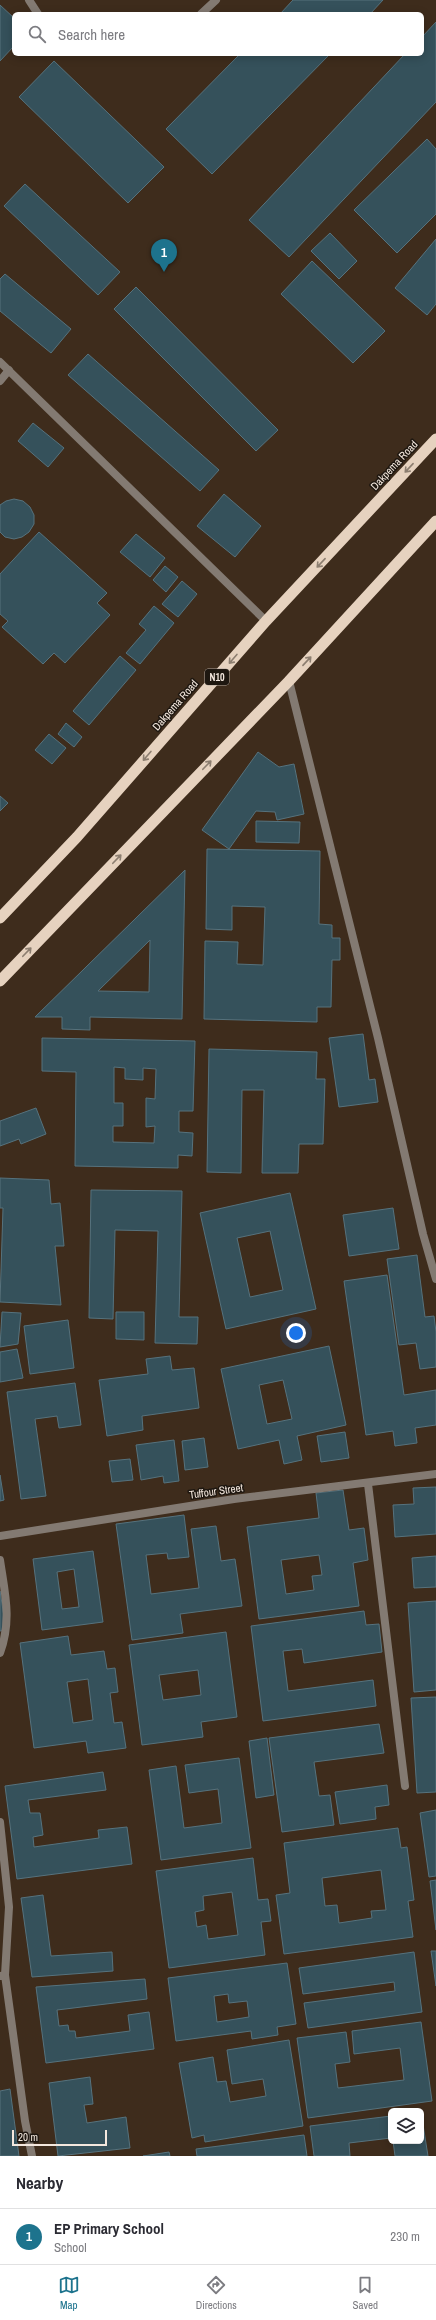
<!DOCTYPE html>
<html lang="en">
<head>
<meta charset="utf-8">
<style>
  :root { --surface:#fff; --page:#f2f2f3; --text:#2b2b33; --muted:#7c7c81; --line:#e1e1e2; --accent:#1d738d }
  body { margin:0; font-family:"Archivo Narrow",sans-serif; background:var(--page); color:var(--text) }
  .controls { position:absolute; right:12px; bottom:12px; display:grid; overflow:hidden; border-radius:6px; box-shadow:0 2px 10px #0003 }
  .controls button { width:36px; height:36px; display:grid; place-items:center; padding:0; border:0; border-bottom:1px solid var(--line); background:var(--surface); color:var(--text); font:20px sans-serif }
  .scale { position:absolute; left:12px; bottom:10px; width:95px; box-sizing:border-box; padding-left:4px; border:2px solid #f4e8de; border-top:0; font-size:11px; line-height:14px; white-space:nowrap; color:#f4e8de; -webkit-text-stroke:3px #1e1710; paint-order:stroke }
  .you { position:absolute; left:296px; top:1333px; width:14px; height:14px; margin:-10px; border:3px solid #fff; border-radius:50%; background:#1a73e8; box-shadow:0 0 0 6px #1a73e833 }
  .badge { display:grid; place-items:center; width:26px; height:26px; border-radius:50%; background:var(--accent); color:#fff; font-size:13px; font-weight:700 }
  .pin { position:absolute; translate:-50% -33px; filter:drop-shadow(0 1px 2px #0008) }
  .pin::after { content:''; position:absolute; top:21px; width:14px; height:12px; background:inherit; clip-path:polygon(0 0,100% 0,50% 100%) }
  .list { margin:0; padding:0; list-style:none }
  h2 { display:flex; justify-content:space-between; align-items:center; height:52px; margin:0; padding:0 16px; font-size:17px }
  h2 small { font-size:13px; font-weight:400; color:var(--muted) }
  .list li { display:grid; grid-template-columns:26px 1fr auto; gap:12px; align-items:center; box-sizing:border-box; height:56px; padding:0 16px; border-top:1px solid var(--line) }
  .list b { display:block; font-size:15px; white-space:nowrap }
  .list p { margin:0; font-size:13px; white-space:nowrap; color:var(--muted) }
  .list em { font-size:13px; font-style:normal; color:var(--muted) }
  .icon { flex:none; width:22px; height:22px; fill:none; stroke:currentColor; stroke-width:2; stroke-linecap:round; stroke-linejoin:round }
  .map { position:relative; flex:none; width:436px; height:2156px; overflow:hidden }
  .search { position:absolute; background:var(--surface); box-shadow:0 2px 10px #0003; left:12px; right:12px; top:12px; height:44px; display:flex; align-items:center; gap:10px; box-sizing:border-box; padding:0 14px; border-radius:6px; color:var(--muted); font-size:15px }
  .sheet { height:108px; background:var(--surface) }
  nav { display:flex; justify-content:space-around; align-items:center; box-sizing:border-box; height:56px; border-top:1px solid var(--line); background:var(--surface); font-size:11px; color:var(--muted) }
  nav a { display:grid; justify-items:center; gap:2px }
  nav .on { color:var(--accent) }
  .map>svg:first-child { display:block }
</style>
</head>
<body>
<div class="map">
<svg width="436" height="2156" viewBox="0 0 436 2156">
  <rect width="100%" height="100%" fill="#3e2c1c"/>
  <path fill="#35515b" stroke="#56727d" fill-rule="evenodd" d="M293,0H383L370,14H280Z
    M0,5L14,18V46L0,61Z
    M436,22V102L289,257L249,220L405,54H422V37Z
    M240,54H330L212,174L166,129Z
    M54,61L164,167L128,203L19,97Z
    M427,139L436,149V214L397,253L354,210Z
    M25,184L120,272L98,295L4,206Z
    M330,233L357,261L339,279L311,251Z
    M436,239V304L427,315L395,288Z
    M312,261L385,331L353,363L281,294Z
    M5,274L71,329L51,353L0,311V279Z
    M136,287L278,430L256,451L114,309Z
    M88,354L219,470L200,491L68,375Z
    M33,423L64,448L48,467L18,441Z
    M224,494L261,526L235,557L197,526Z
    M14,499L23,501L30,507L34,515V524L29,532L22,537L14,539L5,537L0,532V505L6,501Z
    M39,532L107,593L97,603L110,615L65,663L54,653L43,664L2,627L8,621L0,614V574Z
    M136,534L165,558L150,577L120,552Z
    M165,566L178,577L166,592L153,580Z
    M182,581L197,594L178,617L162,604Z
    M154,606L174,623L140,664L126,653L146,630L139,624Z
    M120,656L136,670L89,725L73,711Z
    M66,723L82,737L74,747L58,734Z
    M49,734L66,748L52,764L35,750Z
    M258,752L279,767L294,764L304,814L277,820L275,812L256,811L229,849L202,830Z
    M0,796L8,803L0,811Z
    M256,821L300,822L299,843L256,842Z
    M207,849L320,851L319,924L332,925V938H340V960H332L331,1007H317V1022L204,1019L205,941L238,942L237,964L263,965L265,907L232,906V930L206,929Z
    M185,870L182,1019L90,1017V1030L62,1029V1017H35ZM150,940L149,992L98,991Z
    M363,1034L369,1080L375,1079L378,1102L339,1107L329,1038Z
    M42,1038L195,1041L193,1111H179V1132L193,1133L192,1156L178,1155V1168L75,1166L76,1072L42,1071ZM114,1067L125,1068V1079L143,1080V1068L156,1069L155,1099L146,1098V1127L155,1126L154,1143L113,1142V1126H123V1103H114Z
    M209,1049L317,1052L316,1079H325L323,1144H299L298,1173H262L264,1090H242L241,1173L207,1172Z
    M36,1108L46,1134L21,1144L19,1139L0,1146V1121Z
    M0,1178L49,1180L51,1204L60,1203L64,1246H55L61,1305L0,1302L3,1208H0Z
    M91,1190L182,1191L179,1317H198L197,1344L155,1343L158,1231L115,1230L113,1319L89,1318Z
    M290,1193L316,1309L226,1329L200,1213ZM270,1231L283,1290L250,1297L237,1238Z
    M393,1208L399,1249L349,1256L343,1215Z
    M417,1255L425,1317L434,1316L436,1332V1367L420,1369L416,1343L399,1345L387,1259Z
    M387,1275L404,1395L436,1390V1425L415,1428L417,1443L395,1446L393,1431L366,1435L344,1281Z
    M2,1312L21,1313L18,1344L0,1347Z
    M116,1312H144V1340L116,1339Z
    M68,1320L74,1368L30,1374L24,1326Z
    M329,1346L346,1425L297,1436L302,1460L284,1464L279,1440L238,1449L221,1369ZM283,1380L292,1419L267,1424L259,1385Z
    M17,1349L23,1378L0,1382V1352Z
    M170,1356L172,1370L194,1368L199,1408L142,1416L143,1430L107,1436L99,1380L148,1374L146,1359Z
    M75,1383L81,1425L59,1428L57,1416L35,1419L46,1496L21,1499L7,1392Z
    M345,1432L349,1458L321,1462L317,1436Z
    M204,1438L208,1467L185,1470L182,1441Z
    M174,1440L179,1481L164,1483L163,1476L141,1480L136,1445Z
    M130,1459L133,1480L112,1482L109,1461Z
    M0,1475L4,1500L0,1501Z
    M436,1487V1534L395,1537L393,1505L414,1504L413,1488Z
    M343,1490L349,1530L364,1528L368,1560L353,1563L359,1606L259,1619L247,1527L319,1518L316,1493ZM319,1555L322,1575L312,1576L314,1590L286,1594L281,1560Z
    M184,1515L189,1557L168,1559L167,1553L146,1555L151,1594L199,1588L191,1529L216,1526L221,1561L235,1559L242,1606L180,1614L183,1633L132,1640L116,1524Z
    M93,1551L103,1622L42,1630L33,1559ZM74,1569L79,1607L62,1609L57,1572Z
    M436,1556V1587L414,1588L412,1558Z
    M0,1591L6,1630L0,1631Z
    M436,1601V1690L414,1692L408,1603Z
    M364,1611L366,1625L379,1624L382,1652L304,1663L302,1649L283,1651L288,1691L373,1680L376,1706L263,1721L251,1626Z
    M226,1632L237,1717L201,1722L203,1737L142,1745L129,1645ZM198,1670L201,1695L163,1700L159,1675Z
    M68,1636L71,1655L104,1651L107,1669L115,1668L118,1692L110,1693L114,1723L122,1722L126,1748L88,1753L86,1741L34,1748L20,1643ZM88,1679L93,1720L73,1723L67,1682Z
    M436,1697V1792L417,1793L411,1698Z
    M379,1724L384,1753L314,1762L319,1796L330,1795L334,1825L282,1832L269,1738Z
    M267,1738L274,1795L256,1798L249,1741Z
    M239,1758L251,1848L161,1860L149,1770L176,1766L184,1828L222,1823L218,1789L189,1793L185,1765Z
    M103,1772L106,1790L28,1800L30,1813H40L43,1835L33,1837L34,1847L99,1838L98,1830L127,1827L132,1864L17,1879L5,1786Z
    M387,1785L389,1805L375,1807L376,1819L340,1824L335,1792Z
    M436,1810V1876L429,1877L420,1813Z
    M398,1828L401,1848L407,1847L414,1900L408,1901L413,1937L284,1954L276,1895L290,1893L284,1843ZM381,1870L386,1910L371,1911L372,1918L339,1923L337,1905L325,1906L322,1878Z
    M253,1858L258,1900L268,1899L271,1921L261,1922L265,1955L169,1968L156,1871ZM232,1892L238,1935L208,1939L206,1925L197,1927L195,1912L204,1910L203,1896Z
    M436,1880V1930L430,1881Z
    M43,1895L51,1956L112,1952L113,1971L32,1977L21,1898Z
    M431,1951H436V1986Z
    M414,1952L422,2012L308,2028L304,2003L395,1991L394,1982L303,1994L299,1968Z
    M287,1963L296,2024L277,2027L278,2035L252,2039L251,2031L176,2041L168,1978ZM228,1994L229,2003L247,2001L249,2017L217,2022L214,1996Z
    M145,1979L147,1999L57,2010L59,2026L68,2025L69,2031H75L76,2038L130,2031L128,2015L149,2012L154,2049L46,2063L36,1987Z
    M421,2022L432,2101L308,2118L297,2038L346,2032L350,2062L335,2064L338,2088L404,2080L400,2048L354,2054L352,2031Z
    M289,2040L303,2126L205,2142L204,2135L192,2138L179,2063L213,2057L217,2082L226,2081L230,2102L266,2096L263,2079L232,2084L227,2050Z
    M90,2077L93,2104L84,2105L87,2123L126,2117L130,2148L58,2156L49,2083Z
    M10,2089L19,2156H0V2091Z
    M421,2112L428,2156H395L393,2141H421Z
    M391,2116V2138L349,2143L350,2156H314L310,2126Z
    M304,2135L307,2156H197L196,2149Z
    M169,2152L170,2156H143Z"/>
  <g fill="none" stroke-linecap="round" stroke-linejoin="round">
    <path stroke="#837a72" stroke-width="8" d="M29,0L38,14
      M201,14L216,0
      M0,362L266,621
      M0,381L9,370
      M289,681L378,1038L423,1234L436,1279
      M368,1484L405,1786
      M0,1536L234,1499L436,1474
      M0,1560C5,1594 12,1620 0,1653
      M0,1822L9,1907L5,1975
      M0,1976L5,1975L25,2121L32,2156"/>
    <path stroke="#e6d2bf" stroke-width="11" d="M0,918L77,837L266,621L436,439
      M0,981L289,681L436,521"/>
  </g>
  <defs><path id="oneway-shaft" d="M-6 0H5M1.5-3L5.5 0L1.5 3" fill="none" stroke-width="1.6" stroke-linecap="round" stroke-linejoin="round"/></defs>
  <g stroke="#8c7e70">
    <use href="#oneway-shaft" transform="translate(409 468) rotate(133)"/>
    <use href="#oneway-shaft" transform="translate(321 563) rotate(133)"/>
    <use href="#oneway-shaft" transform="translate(233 659) rotate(131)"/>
    <use href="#oneway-shaft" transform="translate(307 661) rotate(-47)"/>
    <use href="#oneway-shaft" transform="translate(147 756) rotate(131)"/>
    <use href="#oneway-shaft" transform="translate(207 765) rotate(-46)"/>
    <use href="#oneway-shaft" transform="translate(117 859) rotate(-46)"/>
    <use href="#oneway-shaft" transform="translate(27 952) rotate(-46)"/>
  </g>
  <g text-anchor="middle" stroke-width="3" stroke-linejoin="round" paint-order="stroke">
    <rect fill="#1e1710" stroke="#b4a9a0" stroke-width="1" x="205" y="669" width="24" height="16" rx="3"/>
    <g font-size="10" font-weight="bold" fill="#f4e8de">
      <text x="217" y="681">N10</text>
    </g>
    <g font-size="11" fill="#f4e8de" stroke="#1e1710">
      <text transform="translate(394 465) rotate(-47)" y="4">Dakpema Road</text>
      <text transform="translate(175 705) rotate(-49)" y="4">Dakpema Road</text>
      <text transform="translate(216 1491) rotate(-8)" y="4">Tuffour Street</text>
    </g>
  </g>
</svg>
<div class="controls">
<button><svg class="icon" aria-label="layers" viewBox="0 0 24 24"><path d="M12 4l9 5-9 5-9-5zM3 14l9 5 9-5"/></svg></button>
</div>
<div class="scale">20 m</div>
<div class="you"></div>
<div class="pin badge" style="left:164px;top:272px">1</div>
<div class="search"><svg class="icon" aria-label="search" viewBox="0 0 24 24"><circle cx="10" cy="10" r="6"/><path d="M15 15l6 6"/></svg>Search here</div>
</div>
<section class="sheet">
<h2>Nearby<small></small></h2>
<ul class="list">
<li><span class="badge">1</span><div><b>EP Primary School</b><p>School</p></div><em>230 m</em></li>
</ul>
</section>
<nav>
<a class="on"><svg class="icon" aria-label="map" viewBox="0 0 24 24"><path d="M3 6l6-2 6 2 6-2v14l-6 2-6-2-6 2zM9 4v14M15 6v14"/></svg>Map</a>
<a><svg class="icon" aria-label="directions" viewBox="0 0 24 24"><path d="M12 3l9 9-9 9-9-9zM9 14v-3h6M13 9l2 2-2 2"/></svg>Directions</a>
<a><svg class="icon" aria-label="saved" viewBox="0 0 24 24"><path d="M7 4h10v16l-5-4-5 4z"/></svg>Saved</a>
</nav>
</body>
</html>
